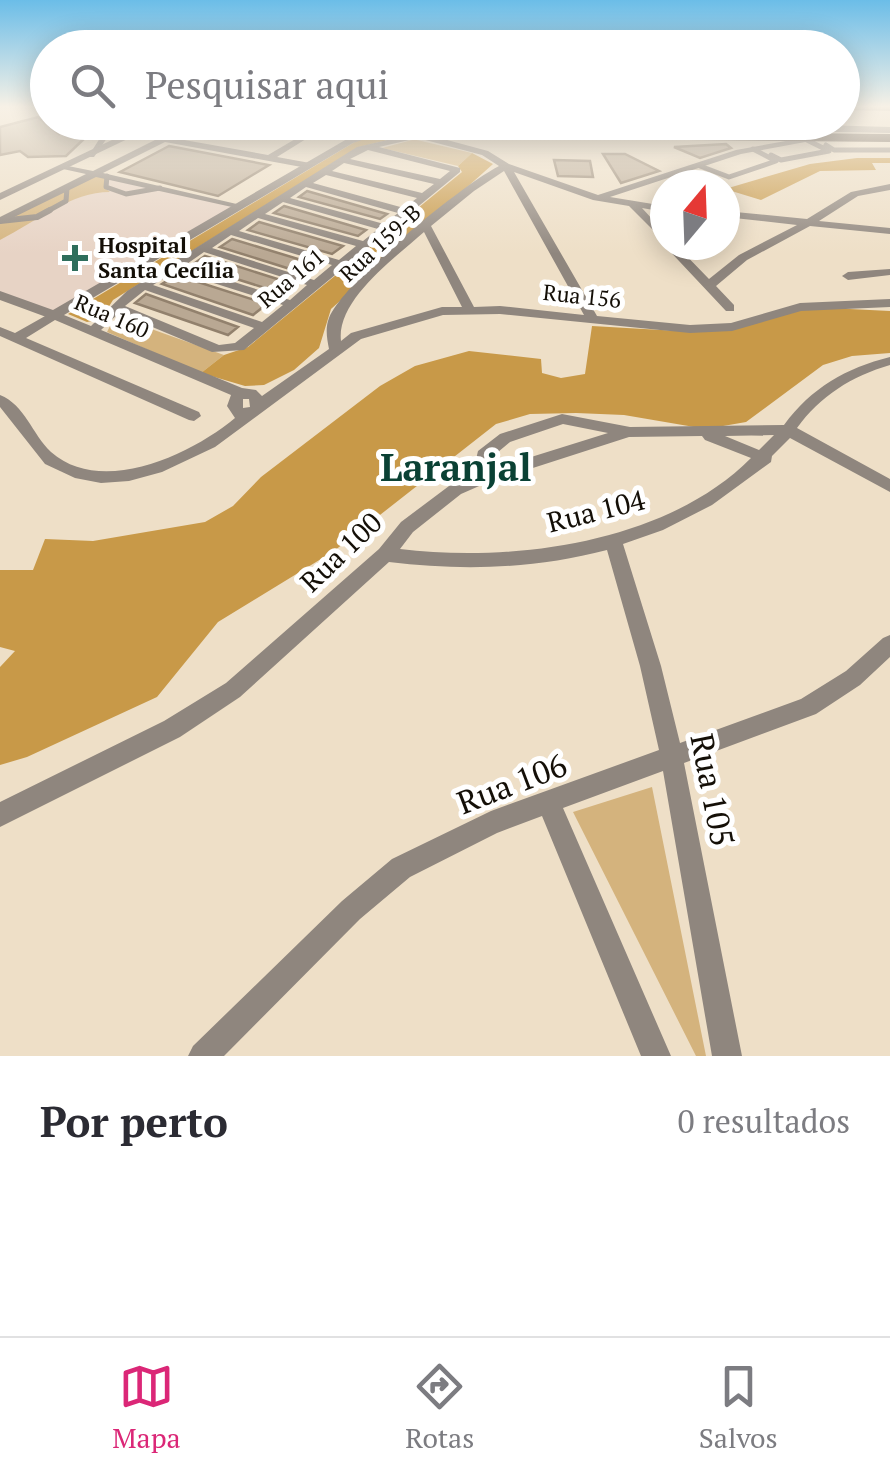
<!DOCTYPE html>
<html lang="pt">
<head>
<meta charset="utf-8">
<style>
  :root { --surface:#fff; --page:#f2f2f3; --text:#2b2b33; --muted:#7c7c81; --line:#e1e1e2; --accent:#db2777 }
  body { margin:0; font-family:"PT Serif",serif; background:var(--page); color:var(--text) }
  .compass { position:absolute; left:650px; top:170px; width:90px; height:90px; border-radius:50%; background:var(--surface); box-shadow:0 5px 25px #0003; rotate:19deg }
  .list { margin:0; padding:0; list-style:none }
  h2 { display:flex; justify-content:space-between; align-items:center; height:130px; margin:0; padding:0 40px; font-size:42px }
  h2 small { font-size:32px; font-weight:400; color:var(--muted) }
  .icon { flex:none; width:55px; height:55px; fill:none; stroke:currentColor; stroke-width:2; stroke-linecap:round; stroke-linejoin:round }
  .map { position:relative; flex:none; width:890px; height:1056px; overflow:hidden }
  .search { position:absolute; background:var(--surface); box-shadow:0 5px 25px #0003; left:30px; right:30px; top:30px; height:110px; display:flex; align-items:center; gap:25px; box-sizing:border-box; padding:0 35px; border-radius:55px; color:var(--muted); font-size:38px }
  .sheet { height:280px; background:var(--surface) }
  nav { display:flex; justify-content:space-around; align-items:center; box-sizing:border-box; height:140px; border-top:2px solid var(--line); background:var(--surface); font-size:28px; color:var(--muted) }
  nav a { display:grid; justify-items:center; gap:5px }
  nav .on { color:var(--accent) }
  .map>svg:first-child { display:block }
</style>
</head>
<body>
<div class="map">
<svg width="890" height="1056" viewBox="0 0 890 1056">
  <rect width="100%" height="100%" fill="#eedfc7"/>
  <path fill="#e7d3c5" d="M96,174L237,207L54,315L0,295V221Z"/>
  <path fill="#d4b37d" d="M513,123L552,129L390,128L340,123Z
    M412,140H417L472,153L458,166L382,148Z
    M96,174L107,176L104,187L110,192C71,192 37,221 0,240V221Z
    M129,321L224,355L201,373L107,332L110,326Z
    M652,787L706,1056H696L573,812Z"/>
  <path fill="#c89948" d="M363,137L392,139L359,147L113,300L101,319L87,322L68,314Z
    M472,153L493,164L331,309L319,348L294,370L264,385L245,386L201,373L224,355L248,347L462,172L458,166Z
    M857,158H890V163H872L876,170L820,171L761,200L725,189L810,164Z
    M809,307L890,311V353L852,356L823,365L746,422L706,429L624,415L576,413L530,414L496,424L334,551L218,622L157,697L27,757L0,765V667L15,651L0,647V570H33L45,539L93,541L205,522L233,506L261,477L380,386L415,366L469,351L541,359L542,373L561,378L585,374L592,326L696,332Z"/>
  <path fill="#b9a893" stroke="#92816d" stroke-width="2.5" d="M38,117L59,134L69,122H89L76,137H86L66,156L28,157L20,151L0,155V127Z
    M726,144L731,148L700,158L674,147Z
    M169,146L269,165L218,196L120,172Z
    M603,154H625L659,171L621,183Z
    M554,160L590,161L593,177L558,176Z
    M307,191L387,214L380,219L299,197Z
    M284,206L366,230L358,236L274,213Z
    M259,222L343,246L332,254L248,230Z
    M232,239L318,265L306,274L220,247Z
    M205,256L293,284L281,293L192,265Z
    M176,275L267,304L253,315L162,284Z
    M146,294L238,327L228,335L135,303Z"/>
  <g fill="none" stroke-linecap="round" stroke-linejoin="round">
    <path stroke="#a79b88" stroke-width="2.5" stroke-dasharray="2.5 2.5" stroke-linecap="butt" d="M0,107L48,108"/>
    <path stroke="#8f867e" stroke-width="5" d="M203,122L240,129
      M826,145L834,150H890
      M771,155L781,160L829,151L805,139
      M700,166L729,177L776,161L753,149
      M107,176L106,187L126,194L160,188
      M46,212L66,201L67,188"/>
    <path stroke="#8f867e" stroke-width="6" d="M0,221L37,217L50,210"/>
    <path fill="#8f867e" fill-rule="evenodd" d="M110,122H118L94,157H88Z
      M191,122H202L173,138L268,155L314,128L315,122H321L322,129L277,157L310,163L312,165L307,168L165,142L103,173L241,205V209L96,177L0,224V217L86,174L63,169V165L93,171Z
      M527,122H699L570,130Z
      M723,122L890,127V133L738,130Z
      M410,130L488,151L509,164L598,195L736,150L819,135L816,140L741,154L610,197L665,206V212L642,208L665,233V242L629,206L593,200L514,172L597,316L690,325L731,323L800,303L890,299V307L801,311L732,331L690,333L500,314L443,315L361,339L215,447L162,472L129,481L101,483L75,478L45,464L0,407V395C25,405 32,434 51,452C102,497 192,454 235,418L227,406L231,395L55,320L26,338L199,412L201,416L194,421L189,420L0,336V327L15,333L54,311L91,326L127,291L357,147L409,135L406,133ZM418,138L482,155L499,166C462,185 344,281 329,318C325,328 327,339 329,349L262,396L256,390L242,388L101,330L119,313L212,352L244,350L460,172V168L379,147ZM368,150L450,171L440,179L350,159ZM344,163L434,184L422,193L332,171ZM504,171L584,315L500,306L474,307L431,226L474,191ZM326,175L417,198L404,208L313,183ZM306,187L398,213L384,224L290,198ZM283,202L378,229L363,241L265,214ZM258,218L356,246L339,260L239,231ZM424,232L462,307H442L351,333L341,341C336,300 396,257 424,232ZM231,235L332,265L314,280L212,248ZM204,252L307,285L290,300L184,266ZM176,271L283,305L262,322L153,285ZM145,290L254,328L235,343L219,345L125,306ZM243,399H249L250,407L243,408Z
      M890,184V190L858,196L819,221L890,228V234L810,226L747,260L716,286L734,305V311H726L664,245H676L709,279L739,255L797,225L725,217V211L807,219L851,192Z
      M890,269V275L848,280L842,276L848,272Z
      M890,357V365C852,376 820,396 797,428L890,479V492L790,438L772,456L771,462L712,505L663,530L623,544L661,666L680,743L801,699L846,671L883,638L890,635V657L860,685L816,714L684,763L742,1056H712L663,771L563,808L671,1056H641L542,816L497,833L410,877L360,919L224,1056H188L193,1046L342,901L392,859L491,811L659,750L640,666L607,550C534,569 463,571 389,562L240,697L180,737L0,827V802L164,721L226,683L379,549L401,522L449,486L472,476L478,451L500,434L562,414L630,427L784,425C811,388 846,368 890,357ZM563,424L608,433L490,470L492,457L510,442ZM774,435L759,450L725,436ZM702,436L705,440L751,458C667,543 513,563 400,549L413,532L461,494L486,483L629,437Z"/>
    <path fill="#8f867e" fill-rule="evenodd" d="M854,107H865L858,110Z
      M150,122H163L0,200V193Z
      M700,122H713L742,137L734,139Z
      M377,129L380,134L353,143L59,318H49L0,300V291L53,310L347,139Z"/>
    <path fill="#685b50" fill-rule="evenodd" d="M844,107H890V111L849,110Z"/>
    <path fill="#4c3d30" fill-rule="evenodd" d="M308,122L397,129L890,134V142L397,137Z"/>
  </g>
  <linearGradient id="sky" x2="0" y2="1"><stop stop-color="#6bbde8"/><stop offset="0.42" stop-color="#f7f1e6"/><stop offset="1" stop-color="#f7f1e6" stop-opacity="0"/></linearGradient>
  <rect width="890" height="254" fill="url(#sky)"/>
  <path fill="#2e6e5c" stroke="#fff" stroke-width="4" d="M70 243h10v10h10v10h-10v10h-10v-10h-10v-10h10z"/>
  <g text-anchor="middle" stroke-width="10" stroke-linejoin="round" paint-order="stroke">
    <g font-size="22" fill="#140f07" stroke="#fff">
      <text transform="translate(380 243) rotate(-43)" y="8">Rua 159-B</text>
      <text transform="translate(291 278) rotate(-40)" y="8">Rua 161</text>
      <text transform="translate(582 296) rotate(6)" y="8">Rua 156</text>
      <text transform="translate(112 316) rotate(23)" y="8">Rua 160</text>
    </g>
    <g font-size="22" font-weight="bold" fill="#140f07" stroke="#fff" text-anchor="start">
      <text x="98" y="253">Hospital<tspan x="98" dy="25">Santa Cecília</tspan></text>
    </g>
    <g font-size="28" fill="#140f07" stroke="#fff">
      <text transform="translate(596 511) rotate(-14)" y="10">Rua 104</text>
      <text transform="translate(341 552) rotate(-44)" y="10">Rua 100</text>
    </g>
    <g font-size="32" fill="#140f07" stroke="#fff">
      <text transform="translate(512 784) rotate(-21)" y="11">Rua 106</text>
      <text transform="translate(712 790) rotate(79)" y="11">Rua 105</text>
    </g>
    <g font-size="38" font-weight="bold" fill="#0a4134" stroke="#fff">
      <text x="456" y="481">Laranjal</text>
    </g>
  </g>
</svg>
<svg class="compass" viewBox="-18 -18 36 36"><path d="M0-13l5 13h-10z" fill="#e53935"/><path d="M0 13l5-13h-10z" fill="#7c7c81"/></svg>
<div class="search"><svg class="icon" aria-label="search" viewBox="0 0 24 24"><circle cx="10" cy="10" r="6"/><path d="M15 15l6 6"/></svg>Pesquisar aqui</div>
</div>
<section class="sheet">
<h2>Por perto<small>0 resultados</small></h2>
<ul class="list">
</ul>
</section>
<nav>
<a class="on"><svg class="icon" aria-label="map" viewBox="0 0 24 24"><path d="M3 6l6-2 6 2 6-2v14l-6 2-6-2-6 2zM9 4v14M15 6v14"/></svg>Mapa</a>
<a><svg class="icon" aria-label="directions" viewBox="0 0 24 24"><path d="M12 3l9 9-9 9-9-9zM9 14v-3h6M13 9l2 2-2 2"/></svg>Rotas</a>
<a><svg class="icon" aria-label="saved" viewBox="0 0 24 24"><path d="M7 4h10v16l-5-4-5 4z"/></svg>Salvos</a>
</nav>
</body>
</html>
